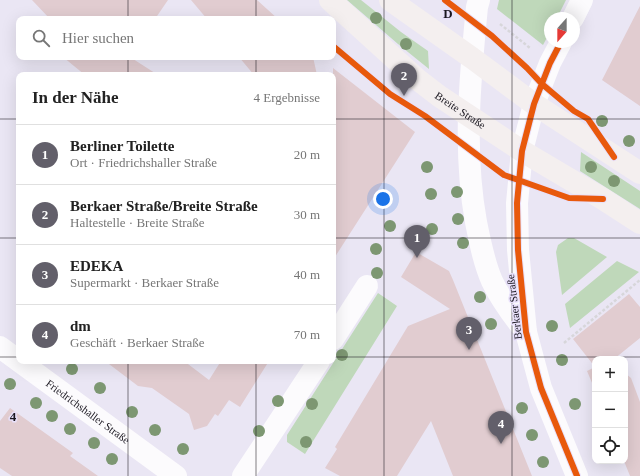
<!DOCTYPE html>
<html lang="de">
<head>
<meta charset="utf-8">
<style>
  :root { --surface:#fff; --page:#f6f6f6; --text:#222; --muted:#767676; --line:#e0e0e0; --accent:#625f6a }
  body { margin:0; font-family:Georgia,serif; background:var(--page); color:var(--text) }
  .controls { position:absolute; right:12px; bottom:12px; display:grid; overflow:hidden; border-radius:8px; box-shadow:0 4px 16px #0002 }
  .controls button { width:36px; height:36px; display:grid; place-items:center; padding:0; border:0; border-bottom:1px solid var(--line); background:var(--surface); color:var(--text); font:20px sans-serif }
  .compass { position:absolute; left:544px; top:12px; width:36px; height:36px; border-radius:50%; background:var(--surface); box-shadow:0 4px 16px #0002; rotate:201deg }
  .you { position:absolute; left:383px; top:199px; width:14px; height:14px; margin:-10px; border:3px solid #fff; border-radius:50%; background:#1a73e8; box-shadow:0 0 0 6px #1a73e833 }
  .badge { display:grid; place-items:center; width:26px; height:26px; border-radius:50%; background:var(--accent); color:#fff; font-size:13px; font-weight:700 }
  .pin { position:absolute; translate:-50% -33px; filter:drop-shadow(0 1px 2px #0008) }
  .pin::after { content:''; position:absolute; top:21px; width:14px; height:12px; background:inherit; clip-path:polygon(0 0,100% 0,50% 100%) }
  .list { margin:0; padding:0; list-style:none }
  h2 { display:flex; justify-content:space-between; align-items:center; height:52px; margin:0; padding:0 16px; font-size:17px }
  h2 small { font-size:13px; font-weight:400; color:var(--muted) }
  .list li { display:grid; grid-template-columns:26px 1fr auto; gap:12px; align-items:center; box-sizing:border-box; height:60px; padding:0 16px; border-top:1px solid var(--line) }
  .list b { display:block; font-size:15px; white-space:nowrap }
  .list p { margin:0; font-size:13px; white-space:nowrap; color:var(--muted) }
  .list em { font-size:13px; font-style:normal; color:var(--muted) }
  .icon { flex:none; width:22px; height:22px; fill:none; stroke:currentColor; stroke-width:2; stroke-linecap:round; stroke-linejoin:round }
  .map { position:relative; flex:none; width:640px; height:476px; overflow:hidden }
  .search { position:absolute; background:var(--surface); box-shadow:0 4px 16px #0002; left:16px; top:16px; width:320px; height:44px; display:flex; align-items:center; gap:10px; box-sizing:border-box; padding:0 14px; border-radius:8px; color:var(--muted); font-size:15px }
  .panel { position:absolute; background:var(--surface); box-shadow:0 4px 16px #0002; left:16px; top:72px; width:320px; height:292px; border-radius:8px }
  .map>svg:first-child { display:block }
</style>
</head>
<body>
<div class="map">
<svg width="640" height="476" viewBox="0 0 640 476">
  <rect width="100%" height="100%" fill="#eae6f4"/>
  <path fill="#bfd8ba" d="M347,0H361L401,32L428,51L429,69L398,44Z
    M499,0H566L557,18H550V32L543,45L497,9Z
    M581,152L640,191V209L580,171Z
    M568,238H574L607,257L562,295L556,252L558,245Z
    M617,261L639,272L570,328L565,304Z
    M378,293L397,306L305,454L287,442V435Z"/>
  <path fill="#e1ccd0" d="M32,0H168L155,19H50Z
    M191,0H257L278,19H207Z
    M640,6V106L602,80Z
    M63,57H130L158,75H85Z
    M239,57H313L317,75H254Z
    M333,68L415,132L333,260Z
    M416,252L449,271L453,280L532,476H453L431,421L397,476H340L325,468L337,449L335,447L408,326L450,309L401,277Z
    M629,294L640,307V338L614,359H595V390L587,371L595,367L573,339Z
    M105,361H184L209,380L221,361H269L240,407L229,400L218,416L215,414L207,426L194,430L189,414L152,388L138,386Z
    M625,373L631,378L640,402V476H630L624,461Z
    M10,408L73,453L70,456L98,476H12L0,468V421Z"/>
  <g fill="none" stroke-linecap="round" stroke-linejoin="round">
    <path stroke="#d7d6da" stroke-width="2.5" stroke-dasharray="3 2" stroke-linecap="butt" d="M500,24L530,48
      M564,343L640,280"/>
    <g stroke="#fcfbfd" stroke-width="22">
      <path d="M479,0L477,7C470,78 463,151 476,222C480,242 484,263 492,281C501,300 513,316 526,332"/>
      <path d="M573,18L582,0"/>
      <path d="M561,42L550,63L534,104L522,151L517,203L518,250L526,332L541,388L577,476"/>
      <path d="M333,339L367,286"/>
      <path id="s1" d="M0,347L176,476"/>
      <path d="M243,476L319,361"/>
    </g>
    <g stroke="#f4efef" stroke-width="22">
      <path id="s2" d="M330,0L417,79L439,96L522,151L603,199L640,223"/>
      <path d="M390,0L472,58L534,104L640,173"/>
    </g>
    <defs>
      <path id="cycleway" d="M445,0L492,36L527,68L542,84L574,111L588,119L614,157
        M561,42L550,63L534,104L522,151L517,203L518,250L526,332L541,388L577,476
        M333,46L390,94L425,116L504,175L569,198L603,199"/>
    </defs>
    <use href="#cycleway" stroke="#e8e0fa" stroke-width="8"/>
    <use href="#cycleway" stroke="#e8590c" stroke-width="6"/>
  </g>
  <g fill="#7d9772">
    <circle cx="376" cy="18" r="6"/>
    <circle cx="406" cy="44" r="6"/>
    <circle cx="602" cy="121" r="6"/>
    <circle cx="629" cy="141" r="6"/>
    <circle cx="427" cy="167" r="6"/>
    <circle cx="591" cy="167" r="6"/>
    <circle cx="614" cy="181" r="6"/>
    <circle cx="457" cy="192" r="6"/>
    <circle cx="431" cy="194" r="6"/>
    <circle cx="458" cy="219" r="6"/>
    <circle cx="390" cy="226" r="6"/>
    <circle cx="432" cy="229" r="6"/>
    <circle cx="463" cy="243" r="6"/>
    <circle cx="376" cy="249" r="6"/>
    <circle cx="377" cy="273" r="6"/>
    <circle cx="480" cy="297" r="6"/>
    <circle cx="491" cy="324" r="6"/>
    <circle cx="552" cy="326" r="6"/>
    <circle cx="342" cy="355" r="6"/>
    <circle cx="562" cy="360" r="6"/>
    <circle cx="72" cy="369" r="6"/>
    <circle cx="10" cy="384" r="6"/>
    <circle cx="100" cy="388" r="6"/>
    <circle cx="278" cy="401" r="6"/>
    <circle cx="36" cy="403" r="6"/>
    <circle cx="312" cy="404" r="6"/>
    <circle cx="575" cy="404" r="6"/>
    <circle cx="522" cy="408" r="6"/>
    <circle cx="132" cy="412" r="6"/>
    <circle cx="52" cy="416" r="6"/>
    <circle cx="70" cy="429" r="6"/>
    <circle cx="155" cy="430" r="6"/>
    <circle cx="259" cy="431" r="6"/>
    <circle cx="532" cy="435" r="6"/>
    <circle cx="306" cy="442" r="6"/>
    <circle cx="94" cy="443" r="6"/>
    <circle cx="183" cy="449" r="6"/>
    <circle cx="112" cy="459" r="6"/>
    <circle cx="543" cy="462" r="6"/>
  </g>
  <path fill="none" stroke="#19161f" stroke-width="1" stroke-opacity="0.55" d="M128,0V19M256,0V19M384,0V476M512,0V476M128,57V75M256,57V75M0,119H19M333,119H640M0,238H19M333,238H640M0,357H19M333,357H640M128,361V476M256,361V476"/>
  <g text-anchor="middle" stroke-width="3" stroke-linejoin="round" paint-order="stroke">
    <g font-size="11" fill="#19161f" stroke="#e8e0fa">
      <text dy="4" stroke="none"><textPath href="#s2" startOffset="171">Breite Straße</textPath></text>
      <text transform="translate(514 307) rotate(-97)" y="4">Berkaer Straße</text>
      <text dy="4" stroke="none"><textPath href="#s1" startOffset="109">Friedrichshaller Straße</textPath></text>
    </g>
  </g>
  <g font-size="13" text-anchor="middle" font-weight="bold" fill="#19161f" stroke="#e8e0fa" stroke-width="3" stroke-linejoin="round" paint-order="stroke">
    <text x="448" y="18">D</text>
    <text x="13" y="421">4</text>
  </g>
</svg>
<div class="controls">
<button>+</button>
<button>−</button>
<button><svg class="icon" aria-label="locate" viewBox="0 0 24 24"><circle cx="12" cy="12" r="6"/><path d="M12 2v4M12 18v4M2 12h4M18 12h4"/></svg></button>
</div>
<svg class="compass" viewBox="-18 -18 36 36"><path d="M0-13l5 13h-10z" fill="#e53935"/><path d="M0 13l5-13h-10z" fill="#767676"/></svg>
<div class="you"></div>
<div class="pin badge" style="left:417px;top:258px">1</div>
<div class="pin badge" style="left:404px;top:96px">2</div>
<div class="pin badge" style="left:469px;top:350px">3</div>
<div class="pin badge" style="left:501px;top:444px">4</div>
<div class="search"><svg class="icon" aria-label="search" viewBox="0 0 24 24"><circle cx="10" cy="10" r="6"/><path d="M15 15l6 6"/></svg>Hier suchen</div>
<section class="panel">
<h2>In der Nähe<small>4 Ergebnisse</small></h2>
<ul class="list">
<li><span class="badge">1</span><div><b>Berliner Toilette</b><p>Ort · Friedrichshaller Straße</p></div><em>20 m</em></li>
<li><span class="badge">2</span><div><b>Berkaer Straße/Breite Straße</b><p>Haltestelle · Breite Straße</p></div><em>30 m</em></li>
<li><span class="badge">3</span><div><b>EDEKA</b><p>Supermarkt · Berkaer Straße</p></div><em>40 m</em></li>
<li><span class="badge">4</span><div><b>dm</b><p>Geschäft · Berkaer Straße</p></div><em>70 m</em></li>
</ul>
</section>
</div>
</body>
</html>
